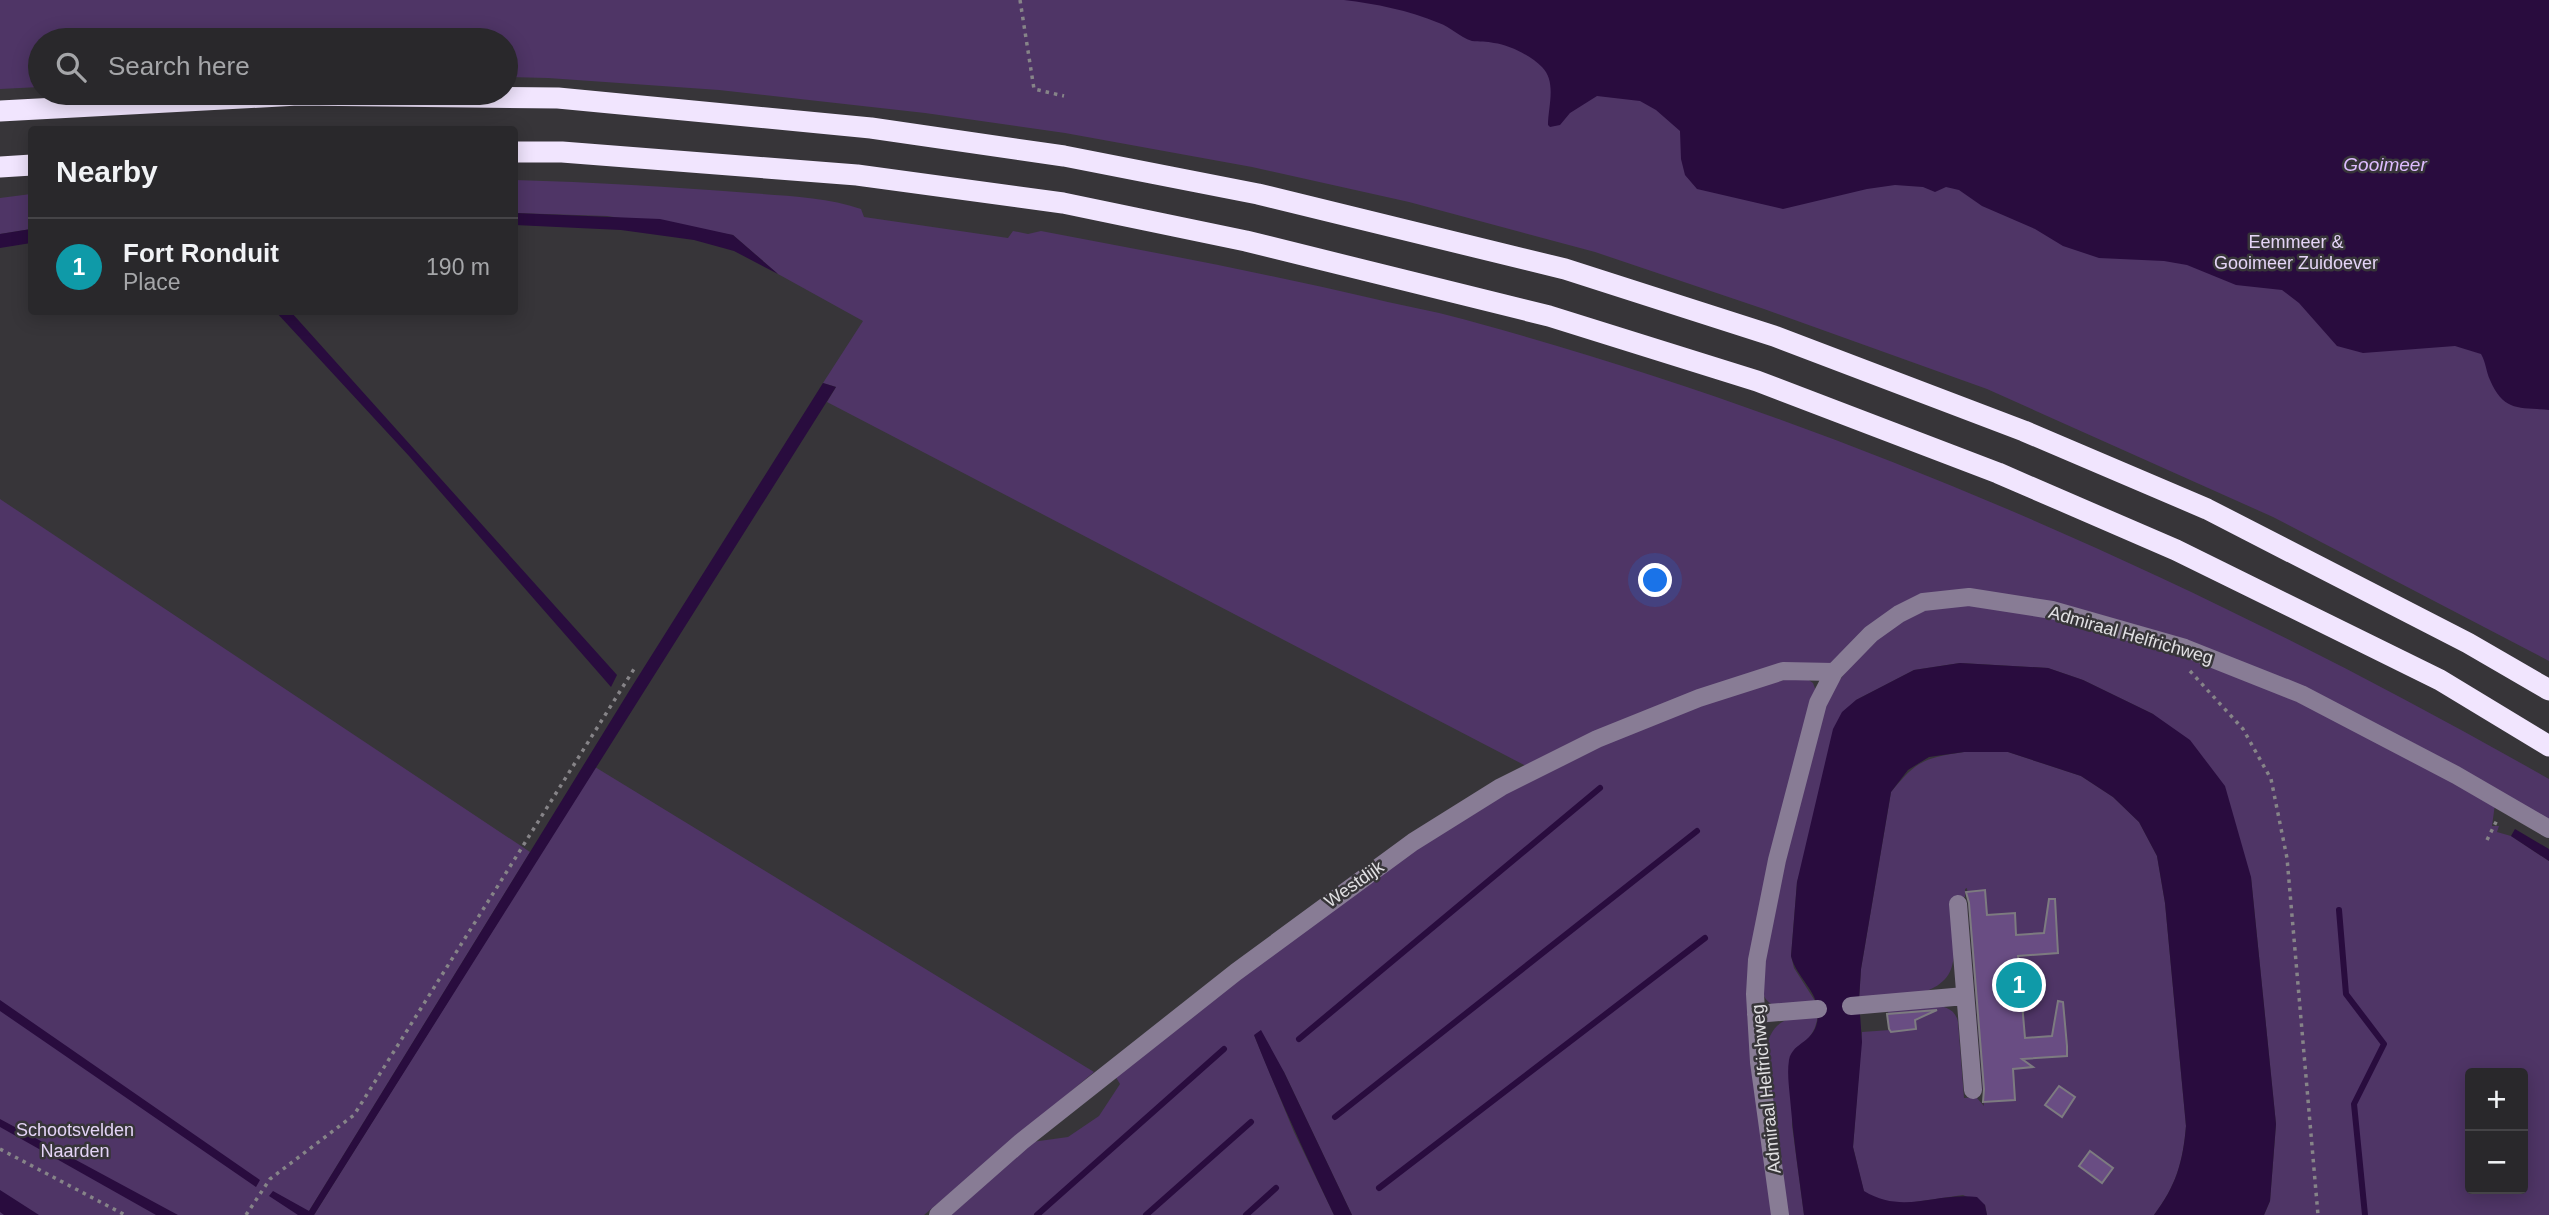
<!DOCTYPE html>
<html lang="en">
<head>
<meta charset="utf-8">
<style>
  :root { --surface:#29282b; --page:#353437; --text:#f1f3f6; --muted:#a5a6a9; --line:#454447; --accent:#8c9099 }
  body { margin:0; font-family:Helvetica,sans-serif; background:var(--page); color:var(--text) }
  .controls { position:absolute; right:21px; bottom:21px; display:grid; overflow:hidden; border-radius:7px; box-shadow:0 4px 18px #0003 }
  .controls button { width:63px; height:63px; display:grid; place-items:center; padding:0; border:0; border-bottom:2px solid var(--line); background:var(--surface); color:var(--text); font:35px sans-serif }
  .you { position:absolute; left:1656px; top:581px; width:24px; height:24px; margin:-18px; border:5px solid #fff; border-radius:50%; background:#1a73e8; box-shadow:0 0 0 10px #1a73e833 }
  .badge { display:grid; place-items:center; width:46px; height:46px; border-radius:50%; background:var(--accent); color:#fff; font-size:23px; font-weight:700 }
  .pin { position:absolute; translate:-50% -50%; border:4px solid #fff; box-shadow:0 2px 7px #0006 }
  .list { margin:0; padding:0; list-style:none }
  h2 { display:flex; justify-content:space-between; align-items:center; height:91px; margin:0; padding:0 28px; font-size:30px }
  h2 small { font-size:23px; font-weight:400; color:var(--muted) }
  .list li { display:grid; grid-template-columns:46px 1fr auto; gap:21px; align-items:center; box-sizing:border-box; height:98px; padding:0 28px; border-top:2px solid var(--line) }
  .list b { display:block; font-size:26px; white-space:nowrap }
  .list p { margin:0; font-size:23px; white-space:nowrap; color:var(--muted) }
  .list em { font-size:23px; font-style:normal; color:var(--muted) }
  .icon { flex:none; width:38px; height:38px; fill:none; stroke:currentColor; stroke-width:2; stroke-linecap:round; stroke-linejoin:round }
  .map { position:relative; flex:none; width:2549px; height:1215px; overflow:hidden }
  .search { position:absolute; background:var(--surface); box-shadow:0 4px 18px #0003; left:28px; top:28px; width:490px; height:77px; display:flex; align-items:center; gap:18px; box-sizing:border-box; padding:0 24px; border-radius:38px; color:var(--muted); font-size:26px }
  .panel { position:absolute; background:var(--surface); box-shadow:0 4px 18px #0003; left:28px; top:126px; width:490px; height:189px; border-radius:7px }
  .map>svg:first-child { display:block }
</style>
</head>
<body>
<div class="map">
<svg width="2549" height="1215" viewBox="0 0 2549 1215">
  <rect width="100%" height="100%" fill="#373539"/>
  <path fill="#4f3566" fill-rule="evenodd" d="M0,0H2549V661L2273,517L1987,389L1764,309L1595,252L1409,202L1252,167L1065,133L925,113L719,90L548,78L506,77V40H40V87L0,89Z
    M515,180C593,182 671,187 750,193C786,196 827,197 861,209L864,217L1008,238L1013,231L1028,234L1041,231C1153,252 1264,273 1375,299C1409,307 1444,313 1477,323C1853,426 2211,587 2549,779V821L2417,745L2283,679L2186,642L1937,593L1835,666L1814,665L1528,767L827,402L836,387L823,383L863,321L778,274L733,235L607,216L515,213Z
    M31,194V229L0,234V198Z
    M0,499L530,852L309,1211L313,1215H0Z
    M1966,603L2051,617L2184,653L2294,696L2495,804L2492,826H2499L2497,832L2511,836L2549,861V1215H2264L2270,1201L2276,1124L2251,877L2153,714L2083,680L2048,668L1960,663L1914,670L1856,700L1797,882L1791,956L1794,968L1817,1004C1787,1006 1761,1017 1760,976L1781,872L1822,707C1845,669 1879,625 1923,610C1936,605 1952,605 1966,603ZM2470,1073H2523V1189H2470Z
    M1803,676L1813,683L1816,691L1753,956L1775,1215H1352L1284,1072L1254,1035L1294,1132L1334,1215H951L1032,1142L1068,1137L1099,1116L1120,1084L1114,1074L1234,980L1415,850L1508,788L1603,743L1745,688Z
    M1964,752H2008L2081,776L2113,797L2139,822L2157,856L2165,903L2186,1126C2183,1162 2176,1186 2154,1215H1987L1985,1205L1963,1195L1901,1204L1878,1200L1864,1192L1853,1147L1862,1032L1890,1030L1888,1011C1909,1008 1953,995 1958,1022L1964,1098L1976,1097L1984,1106L1967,888L1965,889V897L1951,899C1952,917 1957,949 1952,966C1943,1000 1887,998 1859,1000L1861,969L1891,792C1917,760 1925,758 1964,752Z
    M595,767L1094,1072L924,1215H314Z
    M1818,1014C1816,1032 1809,1040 1795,1049L1792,1125L1804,1215H1787L1764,1056C1771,1020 1785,1017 1818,1014Z"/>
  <path fill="#290c3e" d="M1344,0H2549V410C2518,407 2504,412 2490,380C2486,371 2486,363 2481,354L2455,346L2363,353L2337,346L2299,303L2282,290L2236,285L2187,265L2164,261L2099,258L2063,246L2035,229L1982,206L1959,190L1946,187L1935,192L1923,187L1895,185L1867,189L1783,209L1697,189L1685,175L1681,159L1680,131L1656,110L1640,101L1597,96L1570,113L1560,125L1550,127L1548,125C1548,107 1557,82 1542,67C1531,56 1510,45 1494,43C1487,41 1479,42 1472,41C1459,37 1451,27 1439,23C1408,10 1376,4 1344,0Z
    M515,213L660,219L733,235L778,274L734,251L694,240L621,230L515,225Z
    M31,229V243L0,248V234Z
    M276,312H291L617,675L611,687L409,456Z
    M823,383L836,387L314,1215H298L269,1196L273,1191L309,1211L631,688Z
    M1960,663L2048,668L2083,680L2153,714L2190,740L2225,786L2251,877L2276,1124L2270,1201L2264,1215H2154C2176,1186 2183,1162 2186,1126L2165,903L2157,856L2139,822L2113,797L2081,776L2008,752H1964L1929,757L1908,770L1891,792L1861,969L1859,1000L1862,1042L1853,1147L1864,1191C1903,1215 1936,1192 1977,1197L1985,1205L1987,1215H1804C1799,1176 1793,1137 1790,1098C1789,1086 1787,1073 1789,1060C1793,1040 1818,1044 1818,1013C1818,991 1796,977 1791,956L1797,882L1833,729L1842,712L1856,700L1914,670Z
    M2515,829L2549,849V861L2511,836Z
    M0,1000L260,1180L256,1187L0,1011Z
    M1261,1030L1284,1072L1352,1215H1334C1306,1156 1278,1096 1254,1035Z
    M0,1119L178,1215H156L0,1127Z
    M0,1190L39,1215H4L0,1212Z"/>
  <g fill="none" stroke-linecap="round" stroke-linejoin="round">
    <path stroke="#290c3e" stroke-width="6" d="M2339,910L2346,994L2384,1044L2354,1104L2365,1215
      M1299,1039L1600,788
      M1335,1117L1697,831
      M1379,1188L1705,938
      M1037,1215L1224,1049
      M1146,1215L1251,1122
      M1246,1215L1276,1188"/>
  </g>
  <path fill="#694d83" stroke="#7d7b80" stroke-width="2" d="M1985,890L1987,915L2015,913L2016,935L2044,933L2049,899H2055L2058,953L2018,956L2025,1038L2052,1036L2058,1001L2063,1002L2067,1046V1056L2022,1059L2033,1067L2013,1069L2015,1100L1983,1102L1984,1089L1969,903L1966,892Z
    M1937,1010L1915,1020L1916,1029L1891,1032L1889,1029L1887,1014Z
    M2059,1086L2075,1097L2062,1117L2045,1105Z
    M2090,1151L2113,1168L2102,1183L2079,1166Z"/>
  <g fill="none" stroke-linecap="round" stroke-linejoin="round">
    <path stroke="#868488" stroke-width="3.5" stroke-dasharray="3.5 5" stroke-linecap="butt" d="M1020,0L1034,89L1064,96
      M2190,671L2243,729L2271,779L2287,858L2318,1215
      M2487,840L2498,818
      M0,1149L125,1215
      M246,1215L270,1179L354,1115L634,669"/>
    <path stroke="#887c95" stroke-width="18" d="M1958,904L1973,1090
      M1851,1006L1965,996
      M1756,1014L1818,1009
      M938,1215L1021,1142L1236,972L1413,842L1501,787L1597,739L1699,698L1783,671L1834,672
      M1780,1215L1759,1062L1755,994L1757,960L1777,860L1818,703L1834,672L1871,634L1899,614L1923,602L1969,597L2052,610L2185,648L2301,694L2456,775L2549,829"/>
    <path stroke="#f1e5fe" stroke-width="21" d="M0,111L298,95L558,98L871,128L1064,156L1258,194L1565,269L1774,336L2024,431L2207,509L2468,643L2549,690
      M514,152H562L857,175L1063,203L1246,241L1549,316L1757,381L1998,473L2176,550L2440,680L2549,746
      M0,167L32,165"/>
  </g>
  <g text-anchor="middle" stroke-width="5" stroke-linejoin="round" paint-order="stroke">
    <g font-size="18" fill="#e4d4f6" stroke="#373539">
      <text x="2296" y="248">Eemmeer &amp;<tspan x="2296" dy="21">Gooimeer Zuidoever</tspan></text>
      <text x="75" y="1136">Schootsvelden<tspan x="75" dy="21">Naarden</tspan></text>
    </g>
    <g font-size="18" fill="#e1e0e3" stroke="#373539">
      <text transform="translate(2131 635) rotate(16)" y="6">Admiraal Helfrichweg</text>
      <text transform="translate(1354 884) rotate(-35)" y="6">Westdijk</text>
      <text transform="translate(1766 1089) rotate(-96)" y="6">Admiraal Helfrichweg</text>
    </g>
    <g font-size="19" font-style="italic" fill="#ddbcfe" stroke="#373539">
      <text x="2385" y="171">Gooimeer</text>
    </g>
  </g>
</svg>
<div class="controls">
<button>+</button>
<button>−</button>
</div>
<div class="you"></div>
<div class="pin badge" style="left:2019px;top:985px;background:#0f9aa8">1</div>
<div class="search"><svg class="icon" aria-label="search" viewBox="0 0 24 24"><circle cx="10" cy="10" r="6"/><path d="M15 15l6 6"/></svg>Search here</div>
<section class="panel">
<h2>Nearby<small></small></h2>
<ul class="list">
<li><span class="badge" style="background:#0f9aa8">1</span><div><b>Fort Ronduit</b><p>Place</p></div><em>190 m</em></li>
</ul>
</section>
</div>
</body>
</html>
